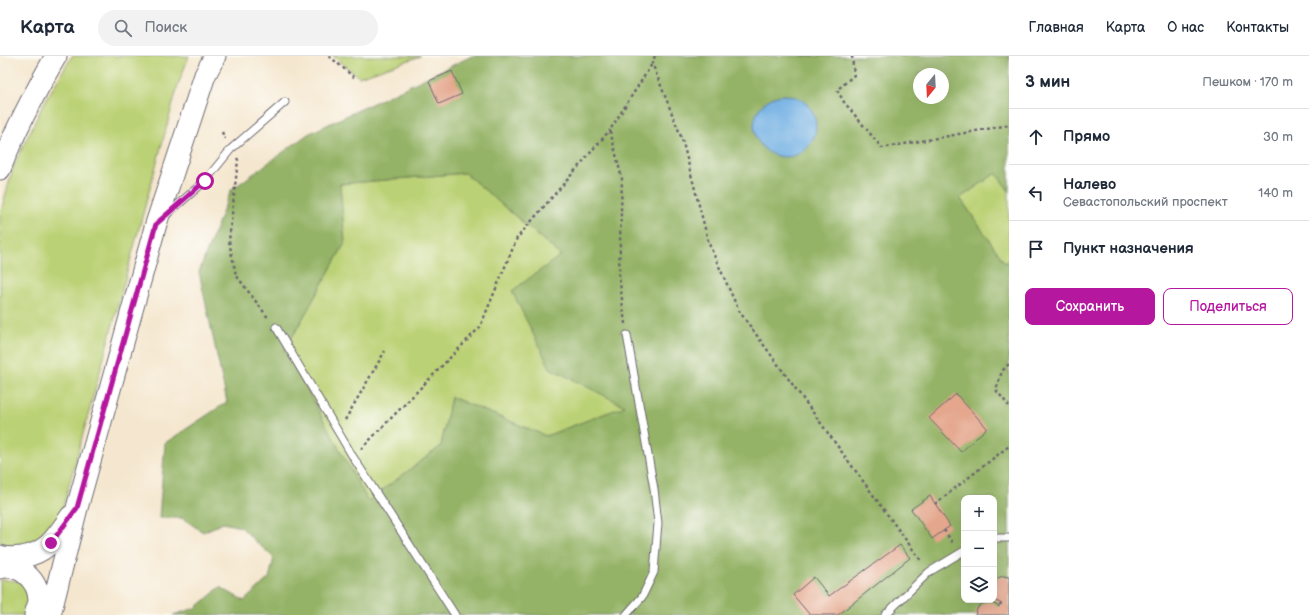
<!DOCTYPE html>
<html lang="ru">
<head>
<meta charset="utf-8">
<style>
  :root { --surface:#fff; --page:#f2f2f3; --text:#1f2937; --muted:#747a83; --line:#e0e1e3; --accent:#b5179e }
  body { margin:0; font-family:"Balsamiq Sans",sans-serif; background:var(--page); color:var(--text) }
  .controls { position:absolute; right:12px; bottom:12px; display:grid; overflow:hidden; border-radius:8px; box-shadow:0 4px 16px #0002 }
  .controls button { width:36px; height:36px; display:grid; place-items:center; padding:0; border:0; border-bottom:1px solid var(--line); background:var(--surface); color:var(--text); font:20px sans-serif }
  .compass { position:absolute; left:913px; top:12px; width:36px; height:36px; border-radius:50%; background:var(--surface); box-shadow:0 4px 16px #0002; rotate:198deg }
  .stop { position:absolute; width:12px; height:12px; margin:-9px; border:3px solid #b5179e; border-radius:50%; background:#fff }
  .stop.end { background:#b5179e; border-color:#fff; box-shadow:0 1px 4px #0008 }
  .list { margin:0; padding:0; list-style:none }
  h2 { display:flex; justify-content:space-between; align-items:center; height:52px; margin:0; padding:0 16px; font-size:17px }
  h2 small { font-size:13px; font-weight:400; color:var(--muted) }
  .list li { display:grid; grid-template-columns:26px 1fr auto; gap:12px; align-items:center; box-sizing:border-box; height:56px; padding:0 16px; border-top:1px solid var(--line) }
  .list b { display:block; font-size:15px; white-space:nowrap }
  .list p { margin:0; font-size:13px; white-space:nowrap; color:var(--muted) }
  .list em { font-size:13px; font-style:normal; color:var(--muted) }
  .actions { display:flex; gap:8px; padding:12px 16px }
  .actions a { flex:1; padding:9px 0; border:1px solid var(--accent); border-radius:8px; text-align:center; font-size:14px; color:var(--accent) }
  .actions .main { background:var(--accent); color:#fff }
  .icon { flex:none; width:22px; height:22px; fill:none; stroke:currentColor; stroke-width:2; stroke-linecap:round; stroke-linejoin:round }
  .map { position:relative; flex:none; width:1009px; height:559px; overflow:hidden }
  header { display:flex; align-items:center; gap:24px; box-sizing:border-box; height:56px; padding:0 20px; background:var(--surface); border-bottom:1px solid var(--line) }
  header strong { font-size:19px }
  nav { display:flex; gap:22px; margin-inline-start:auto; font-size:14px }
  .search { width:280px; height:36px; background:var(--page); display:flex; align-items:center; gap:10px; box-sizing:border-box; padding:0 14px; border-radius:22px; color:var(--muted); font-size:15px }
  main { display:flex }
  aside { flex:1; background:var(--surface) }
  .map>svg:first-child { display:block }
</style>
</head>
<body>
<header>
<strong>Карта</strong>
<div class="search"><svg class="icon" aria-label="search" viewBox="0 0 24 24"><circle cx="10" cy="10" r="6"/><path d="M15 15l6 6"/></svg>Поиск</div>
<nav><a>Главная</a><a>Карта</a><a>О нас</a><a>Контакты</a></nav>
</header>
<main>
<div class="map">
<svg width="1009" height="559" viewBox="0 0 1009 559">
  <rect width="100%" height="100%" fill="#fdfcf7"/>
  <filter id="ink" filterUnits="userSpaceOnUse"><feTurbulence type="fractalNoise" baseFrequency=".025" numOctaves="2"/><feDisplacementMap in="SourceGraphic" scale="8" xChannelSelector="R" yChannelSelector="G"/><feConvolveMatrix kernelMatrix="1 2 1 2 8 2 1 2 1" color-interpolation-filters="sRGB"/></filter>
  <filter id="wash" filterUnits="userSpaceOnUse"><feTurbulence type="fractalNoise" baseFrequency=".012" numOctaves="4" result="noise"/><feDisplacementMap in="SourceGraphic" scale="16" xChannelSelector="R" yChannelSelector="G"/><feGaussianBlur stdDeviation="0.9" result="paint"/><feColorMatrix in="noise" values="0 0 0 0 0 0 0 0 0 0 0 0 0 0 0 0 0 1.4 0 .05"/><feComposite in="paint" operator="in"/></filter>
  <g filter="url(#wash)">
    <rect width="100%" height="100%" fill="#f5e7cf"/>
    <path fill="#bbd175" stroke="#6e7a58" d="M72,0H189L178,29L59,466L53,477L28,492L5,489L0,486V158L14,109L44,47Z
      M333,0H421L359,21Z
      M465,117L562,200L550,312L626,350L546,380L451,341L441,390L368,446L285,294L345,187L339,128Z
      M996,117L1009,135V204L1005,207L960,142Z
      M0,524L19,525L31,536L29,559H0Z"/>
    <path fill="#94b366" stroke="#5b6a50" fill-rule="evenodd" d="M472,0H1009V135L996,117L960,142L1005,207L1009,204V559H173L196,552L220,531L244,545L269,522L274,502L254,484L241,471L223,467L203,476L182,462H159L165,387L227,346L199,216L231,134L308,78ZM919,18H943V42H919ZM465,117L561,199L512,235L550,312L625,350L546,380L451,341L441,390L368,445L285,294L345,187L340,128ZM964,442H994V544H964Z"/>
    <path fill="#70afe3" stroke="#49688f" d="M754 70a31 31 0 1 1 62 0a31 31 0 1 1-62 0Z"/>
    <g id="blocks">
      <path fill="#e4a68c" d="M452,15L462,38L439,48L429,25Z
        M956,338L987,372L961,396L929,362Z
        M930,440L950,470L932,483L911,453Z
        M900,489L910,502L838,559H810L793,539L814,521L829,540Z
        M1003,520L1009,521V559H975L978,551L982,548L988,546L993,547L999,551V549L1002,548L994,544V525L998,522Z"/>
    </g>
  </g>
  <g filter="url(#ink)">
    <use href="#blocks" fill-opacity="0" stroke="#6c676f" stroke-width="1"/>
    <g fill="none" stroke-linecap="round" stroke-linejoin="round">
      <defs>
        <path id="lane" d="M165,160L205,125L231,93L285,46
          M276,271L353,401L455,559
          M994,482H1009
          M626,559L642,541L654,516L658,467L654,433L627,279
          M885,559L929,516L964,495"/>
        <path id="secondary" d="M0,113C15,74 35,36 56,0
          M0,500C8,503 13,502 22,501C48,497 57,480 71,460
          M0,512C20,507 38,524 39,544C39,548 36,554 35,559
          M50,559L77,452L156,168L205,19L215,0"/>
      </defs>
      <use href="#lane" stroke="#6c676f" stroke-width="9"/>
      <use href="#secondary" stroke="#6c676f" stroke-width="23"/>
      <path stroke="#6c676f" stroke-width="2.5" stroke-dasharray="3 3" stroke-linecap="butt" d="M329,0L355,22
        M655,0L652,7L682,83L709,188L739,255L922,506
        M852,0L854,19L837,34L844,46L882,92L1009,69
        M222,76L225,83
        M237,102L238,104L229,185L236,219L269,263
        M625,268L619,219L622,123L610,74L652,8
        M1009,308L1002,315L996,334L1009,350
        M345,364L385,295
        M361,393L480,271L517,182L610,74
        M935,448L1009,390
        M944,474L954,489"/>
      <use href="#lane" stroke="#fff" stroke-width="7"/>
      <use href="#secondary" stroke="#fff" stroke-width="21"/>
    </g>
  </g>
  <g fill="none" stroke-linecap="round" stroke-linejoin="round" filter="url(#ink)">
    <path stroke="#b5179e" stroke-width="5" d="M51,487L77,452L156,168L205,125"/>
  </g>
</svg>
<div class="controls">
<button>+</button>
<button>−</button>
<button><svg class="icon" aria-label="layers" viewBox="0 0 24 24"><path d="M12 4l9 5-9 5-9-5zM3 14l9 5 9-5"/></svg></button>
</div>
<svg class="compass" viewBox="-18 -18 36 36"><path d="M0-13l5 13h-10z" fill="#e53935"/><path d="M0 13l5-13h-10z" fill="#747a83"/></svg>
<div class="stop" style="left:205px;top:125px"></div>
<div class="stop end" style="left:51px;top:487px"></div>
</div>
<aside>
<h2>3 мин<small>Пешком · 170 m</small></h2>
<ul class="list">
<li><svg class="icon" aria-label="ahead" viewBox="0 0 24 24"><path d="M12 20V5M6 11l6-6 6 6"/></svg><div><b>Прямо</b></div><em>30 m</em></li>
<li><svg class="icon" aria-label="left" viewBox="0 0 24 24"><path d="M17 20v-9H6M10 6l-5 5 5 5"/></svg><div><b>Налево</b><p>Севастопольский проспект</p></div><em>140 m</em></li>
<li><svg class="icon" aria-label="arrive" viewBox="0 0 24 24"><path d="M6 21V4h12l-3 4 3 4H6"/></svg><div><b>Пункт назначения</b></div></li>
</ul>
<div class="actions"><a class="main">Сохранить</a><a>Поделиться</a></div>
</aside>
</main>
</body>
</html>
